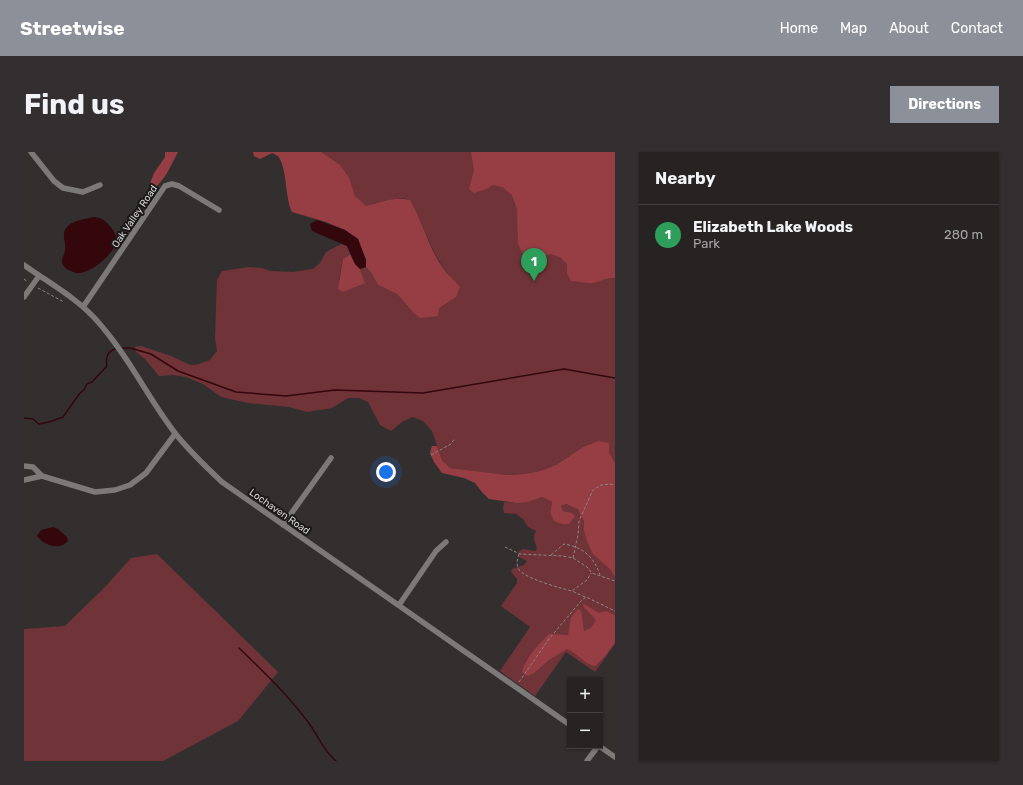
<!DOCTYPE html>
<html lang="en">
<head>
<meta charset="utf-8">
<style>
  :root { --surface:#272323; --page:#332f30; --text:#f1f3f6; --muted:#a4a4a6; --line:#434041; --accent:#8c9099 }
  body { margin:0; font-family:Rubik,sans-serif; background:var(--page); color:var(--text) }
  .controls { position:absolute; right:12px; bottom:12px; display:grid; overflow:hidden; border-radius:0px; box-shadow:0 1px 3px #0004 }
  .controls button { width:36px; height:36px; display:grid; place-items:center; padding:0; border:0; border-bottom:1px solid var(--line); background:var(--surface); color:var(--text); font:20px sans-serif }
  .you { position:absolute; left:362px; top:320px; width:14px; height:14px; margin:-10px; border:3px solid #fff; border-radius:50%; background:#1a73e8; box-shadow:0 0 0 6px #1a73e833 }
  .badge { display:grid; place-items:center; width:26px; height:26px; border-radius:50%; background:var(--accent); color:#fff; font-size:13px; font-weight:700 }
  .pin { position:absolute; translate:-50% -33px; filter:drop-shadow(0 1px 2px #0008) }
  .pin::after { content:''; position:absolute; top:21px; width:14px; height:12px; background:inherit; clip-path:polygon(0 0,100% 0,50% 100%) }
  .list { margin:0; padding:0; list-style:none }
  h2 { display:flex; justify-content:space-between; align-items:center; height:52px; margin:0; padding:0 16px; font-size:17px }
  h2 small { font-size:13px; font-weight:400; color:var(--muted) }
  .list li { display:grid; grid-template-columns:26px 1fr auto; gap:12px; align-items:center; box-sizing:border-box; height:60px; padding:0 16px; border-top:1px solid var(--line) }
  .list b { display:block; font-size:15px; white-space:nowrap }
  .list p { margin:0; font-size:13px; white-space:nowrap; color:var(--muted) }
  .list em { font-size:13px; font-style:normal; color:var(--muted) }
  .map { position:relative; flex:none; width:591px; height:609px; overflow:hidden; border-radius:0px }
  header { display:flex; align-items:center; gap:24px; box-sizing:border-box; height:56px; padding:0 20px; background:var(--accent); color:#fff }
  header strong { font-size:19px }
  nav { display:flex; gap:22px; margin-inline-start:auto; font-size:14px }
  .intro { display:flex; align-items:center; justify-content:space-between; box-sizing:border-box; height:96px; padding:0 24px }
  h1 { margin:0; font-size:28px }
  .button { padding:10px 18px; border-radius:0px; background:var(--accent); color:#fff; font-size:14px; font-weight:700 }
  main { display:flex; gap:24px; padding:0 24px }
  aside { flex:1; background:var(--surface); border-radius:0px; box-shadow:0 1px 3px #0004 }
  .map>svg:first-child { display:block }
</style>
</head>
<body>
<header>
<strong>Streetwise</strong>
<nav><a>Home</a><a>Map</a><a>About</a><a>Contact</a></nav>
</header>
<div class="intro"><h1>Find us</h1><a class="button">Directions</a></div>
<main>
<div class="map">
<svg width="591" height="609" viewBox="0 0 591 609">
  <rect width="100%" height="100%" fill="#342f2f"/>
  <path fill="#703438" d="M288,0H591V492L571,520L542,500L511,544L476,519L506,475L477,454L493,431V427L487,420L488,417L500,413L503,409L495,405V399L499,397L511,399L513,397C511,389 508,387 512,379L504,375L499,367L492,362L480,361L479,357L480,350C494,351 504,349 518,345L528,350L526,360H544L539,359L537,354L542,352L548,354L574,289L559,295L532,313L516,319L500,322L484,323L466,321L426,316L418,308L408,279L399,269L388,265L378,270L367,279L356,273L344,250L335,246H324L308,256L283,260L265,255L224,251L197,245L179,232L162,225L149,223L135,224L121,207L112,200L111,195L117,194L147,204L166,213H172L186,208L193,199L191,186L193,128L198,119L225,115L238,116L247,119L269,120L289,117L296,111L302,100L317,92L323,94L326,102L319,107L315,128L341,131L336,117L342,115L348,122L354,133L373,142L384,155L426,124C406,102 401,72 386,48L379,46L359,49L342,54L330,50Z
    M133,402L254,520L214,569L139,609H0V477L41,474L82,434L107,406Z"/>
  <path fill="#973e45" d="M141,0H154C147,13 141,29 128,38L125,34L130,21L141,5Z
    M229,0H297L316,13L325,26L331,44L342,54C356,50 372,44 386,48C399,69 404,95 419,116C424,123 430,128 436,135L432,145L415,156L414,164L396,166L387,158L373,142L354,133L348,122L342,115V108L334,87L321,78L302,70L268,60C261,46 263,15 254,4C253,4 249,1 248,1L236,7L230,4Z
    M447,0H591V126C581,125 575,131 566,131C560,131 553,129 547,129L543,121V112L536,105L527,102L511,105L500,104L494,92L493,57L488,43L478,35L469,33L462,37L450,41L445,37L450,18Z
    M326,102L331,112L336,117L341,131L319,140L314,137L319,107Z
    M574,289L585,291V301L591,311V425L586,417L569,402L563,389L560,378V369L554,357L542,352L537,354L539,359L548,361L551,364L545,372H538L530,369L526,360L528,350L518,345L503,350L493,351L465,347L458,340L451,331L440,326L418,321L410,310L406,301L408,294H413L418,308L426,316L484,323L500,322L516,319L532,313L559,295Z
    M560,452L575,461L582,459L591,463V490L581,504L571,514C560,512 553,501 543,497L525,508L510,521L503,524L498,520C502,505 514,493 525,482L544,483L547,466L554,457L557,459L560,479L567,476L572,468L559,454Z"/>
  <path fill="#34070d" d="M69,65C77,66 78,66 84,72C89,77 94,84 92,91C89,103 65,123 52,121C47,119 42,118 39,113C36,108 40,104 41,99C43,89 35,81 45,73C51,68 62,67 69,65Z
    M293,68L321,78L334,87L342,108V115L336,117L331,112L323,94L288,79L286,72Z
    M29,375L34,377L43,385L44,389C36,399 19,393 13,384L17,378Z"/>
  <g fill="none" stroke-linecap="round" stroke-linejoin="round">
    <path stroke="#34070d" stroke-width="1.5" d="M99,196H106L127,202L154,219L212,240L262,244L311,238L399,241L540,217L591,226
      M0,266L9,267L15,272L25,270L39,265L56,241L60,238L63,232L68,230L83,214C81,206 84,199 91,197
      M215,496C239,519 264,543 284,570C294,583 299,599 312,609"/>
    <path stroke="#8a8686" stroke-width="1" stroke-dasharray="3 2" stroke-linecap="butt" d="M0,127L4,130
      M14,136L40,150
      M407,303L427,292L431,286
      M481,395L496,402L539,404L549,406L563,415L568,421L591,429
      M495,402C493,407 492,413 495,418C503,427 536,436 548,439
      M527,403L540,392C559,395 570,405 576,423
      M549,406L554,383L555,369L569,338L577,333L586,332L591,333
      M561,445L548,439L563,428L567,421
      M495,530L525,487L557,449L562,445L591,459"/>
    <path stroke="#7c7979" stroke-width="5.5" d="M7,0L30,29L39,36L59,40L76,33
      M0,113C25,131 55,147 75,171C105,205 124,246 151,281C165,299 181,314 198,330L546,573
      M0,145L15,124
      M59,155L141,34L148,32L155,34L195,58
      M0,314L9,315L18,324
      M0,328L18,324L71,340L91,338L106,333L122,321L151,282
      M259,373L307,306
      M375,453L412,399L422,390
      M575,594L591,605
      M563,609L574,594"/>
  </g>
  <g text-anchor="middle" stroke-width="4" stroke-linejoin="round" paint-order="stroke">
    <g font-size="10" fill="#d6d3d3" stroke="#1a1818">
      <text transform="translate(110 64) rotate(-56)" y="4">Oak Valley Road</text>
      <text transform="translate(256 359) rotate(35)" y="4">Lochaven Road</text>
    </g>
  </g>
</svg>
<div class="controls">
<button>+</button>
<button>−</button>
</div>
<div class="you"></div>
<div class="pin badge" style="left:510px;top:129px;background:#2e9e5b">1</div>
</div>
<aside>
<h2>Nearby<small></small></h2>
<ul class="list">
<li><span class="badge" style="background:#2e9e5b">1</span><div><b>Elizabeth Lake Woods</b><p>Park</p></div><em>280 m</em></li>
</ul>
</aside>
</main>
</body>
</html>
